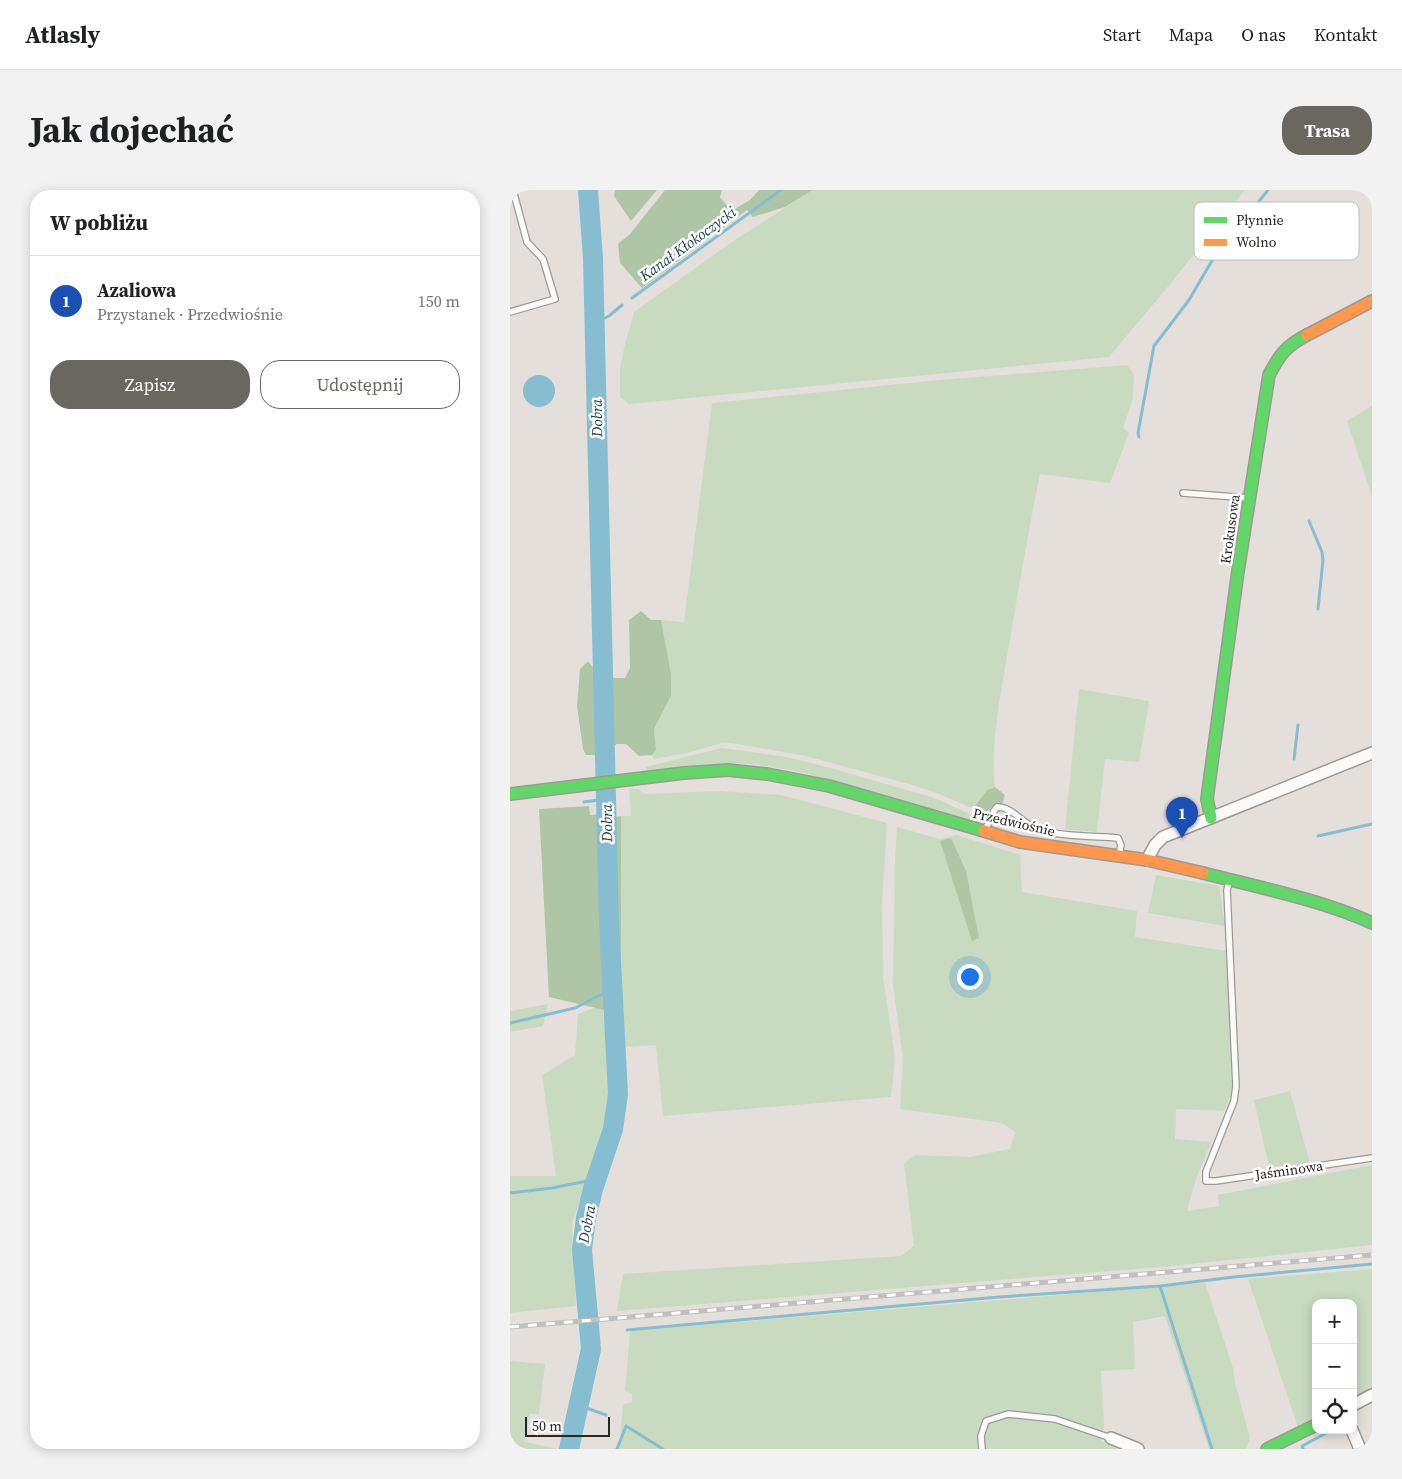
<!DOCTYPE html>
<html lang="pl">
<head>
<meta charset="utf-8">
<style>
  :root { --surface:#fff; --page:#f2f2f2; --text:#202124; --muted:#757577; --line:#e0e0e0; --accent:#6a6662 }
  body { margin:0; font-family:"Source Serif 4",serif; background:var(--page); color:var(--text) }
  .controls { position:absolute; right:15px; bottom:15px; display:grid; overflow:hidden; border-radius:10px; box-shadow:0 2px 12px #0003 }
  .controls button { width:45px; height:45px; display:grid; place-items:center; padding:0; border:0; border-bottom:1px solid var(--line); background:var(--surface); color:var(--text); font:25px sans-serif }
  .scale { position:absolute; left:15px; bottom:12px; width:85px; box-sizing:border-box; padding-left:5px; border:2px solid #292522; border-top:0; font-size:14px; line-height:18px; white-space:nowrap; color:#292522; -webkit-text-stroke:4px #fff; paint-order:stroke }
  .you { position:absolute; left:459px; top:786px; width:18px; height:18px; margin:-12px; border:4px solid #fff; border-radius:50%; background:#1a73e8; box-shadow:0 0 0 8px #1a73e833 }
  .badge { display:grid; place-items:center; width:32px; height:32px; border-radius:50%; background:var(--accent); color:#fff; font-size:16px; font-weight:700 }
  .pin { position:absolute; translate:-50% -41px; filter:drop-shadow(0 1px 2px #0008) }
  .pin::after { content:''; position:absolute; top:26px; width:18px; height:15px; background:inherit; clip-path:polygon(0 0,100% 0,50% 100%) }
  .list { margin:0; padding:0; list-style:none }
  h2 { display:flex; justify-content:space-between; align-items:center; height:65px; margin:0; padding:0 20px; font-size:21px }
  h2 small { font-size:16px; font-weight:400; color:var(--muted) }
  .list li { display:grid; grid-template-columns:32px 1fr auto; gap:15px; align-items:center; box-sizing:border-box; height:90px; padding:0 20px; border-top:1px solid var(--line) }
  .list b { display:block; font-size:19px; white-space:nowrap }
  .list p { margin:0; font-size:16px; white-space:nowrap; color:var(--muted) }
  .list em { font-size:16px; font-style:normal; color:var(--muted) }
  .actions { display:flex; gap:10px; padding:15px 20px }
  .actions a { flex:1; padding:11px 0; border:1px solid var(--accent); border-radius:20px; text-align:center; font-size:18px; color:var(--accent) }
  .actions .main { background:var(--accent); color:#fff }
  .icon { flex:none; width:28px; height:28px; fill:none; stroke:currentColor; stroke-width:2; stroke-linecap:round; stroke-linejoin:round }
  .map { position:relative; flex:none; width:862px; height:1259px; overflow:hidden; border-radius:20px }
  header { display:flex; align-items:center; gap:30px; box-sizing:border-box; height:70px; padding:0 25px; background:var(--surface); border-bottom:1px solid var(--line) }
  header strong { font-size:24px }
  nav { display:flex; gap:28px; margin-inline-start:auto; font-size:18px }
  .intro { display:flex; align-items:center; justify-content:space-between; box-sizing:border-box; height:120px; padding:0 30px }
  h1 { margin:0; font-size:35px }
  .button { padding:12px 22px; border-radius:20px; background:var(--accent); color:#fff; font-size:18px; font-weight:700 }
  main { display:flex; gap:30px; padding:0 30px }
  aside { flex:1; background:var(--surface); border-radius:20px; box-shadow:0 2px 12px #0003 }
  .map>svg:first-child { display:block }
</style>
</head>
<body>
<header>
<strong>Atlasly</strong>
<nav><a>Start</a><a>Mapa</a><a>O nas</a><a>Kontakt</a></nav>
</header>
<div class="intro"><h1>Jak dojechać</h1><a class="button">Trasa</a></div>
<main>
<aside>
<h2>W pobliżu<small></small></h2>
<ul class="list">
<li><span class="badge" style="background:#1a4fb4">1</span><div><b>Azaliowa</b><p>Przystanek · Przedwiośnie</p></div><em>150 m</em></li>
</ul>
<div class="actions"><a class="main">Zapisz</a><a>Udostępnij</a></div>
</aside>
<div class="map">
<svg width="862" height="1259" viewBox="0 0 862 1259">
  <rect width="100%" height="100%" fill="#e4dfda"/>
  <path fill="#c8dbc0" d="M303,0H735L661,93L599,167L119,214L110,207V179L114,158L124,122L226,49Z
    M617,175L624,184L623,208L613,238L619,243L600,293L530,284C518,343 508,402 498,461C491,502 480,556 485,597L477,600L465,616L459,617L429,604L406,596L296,566L221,553H212L177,563L144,569L142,565L146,560L144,539L161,506V484L151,430L174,432L202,213L419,191Z
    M862,216V306L837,231Z
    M569,499L639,511L629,572L595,569L587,642L555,639Z
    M212,558L277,567L317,577L425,608L473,630L466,633C431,622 397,612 363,602C326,591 289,580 251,575C213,571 175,576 137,580L136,577Z
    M119,599H128L135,604L210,601L271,605L377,633L372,715L373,786L385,869L381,907L153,926L146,855L114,857L111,824V626H121Z
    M387,637L430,649L447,645L510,665L512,702L627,721L625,747L717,761L722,903L714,921L666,919L665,949L701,952L686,989L677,1021L709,1016L708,1005L862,975V1055L662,1076L107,1121L113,1084L391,1066L404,1056L394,974L404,965L460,967L500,959L505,942L492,933L390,919L393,870L383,794L385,670Z
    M646,685L709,696L715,736L638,723Z
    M38,814L33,836L0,842V821Z
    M92,815L102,900L81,982L62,1033L66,1116L0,1123V986H46L32,885L65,865L68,824Z
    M780,901L800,973L759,977L744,910Z
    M862,1079V1199L843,1208V1113H806V1229L789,1240L738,1089Z
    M695,1093L723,1178L725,1193L740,1248L736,1259H699L655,1126L623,1132L625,1179L591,1181L594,1235L591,1251L609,1259H109L113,1215L122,1212V1203L115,1201L120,1141Z
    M0,1171L35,1174L29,1224H19L15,1252L48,1259H0Z"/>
  <path fill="#afc6a6" d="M105,0H147L121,31L104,6Z
    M155,0H212L210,7L219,18L223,20L240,10L249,0H303L275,17L243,27L237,20L132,98L110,73L108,54L120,44Z
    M131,421L141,430H151L161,484V506L144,539L146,560L142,565L129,566L116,554H107L101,557L100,488H115L120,478L119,430Z
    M78,471L86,481L85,565H76L73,559L67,516L70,479Z
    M485,597L495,605L492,615L483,616L477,622L465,616L477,600Z
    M79,616L80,625L92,624L96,701L106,700L104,627L111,626V824L39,807L29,619Z
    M441,648L456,681L469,748L462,751L430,651Z"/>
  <path fill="#86bdd1" d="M13 201a16 16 0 1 1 32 0a16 16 0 1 1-32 0Z"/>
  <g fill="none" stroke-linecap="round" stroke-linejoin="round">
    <path stroke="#86bdd1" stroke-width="3" d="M122,108L271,0
      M84,133L99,126L112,115
      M629,247L628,243L644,156L679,110L703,69L758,0
      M799,331L812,362L813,370L808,419
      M784,569L788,535
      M74,612L96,609
      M808,646L862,634
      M0,833L65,818L102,799
      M0,1003L42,998L87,989
      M650,1096L702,1259
      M117,1140L489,1107L650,1096L724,1087L862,1074
      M68,1215L96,1225
      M107,1259L116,1236L153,1259
      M793,1259L792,1256L822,1240"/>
    <path stroke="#86bdd1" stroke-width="20" d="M59,1259L81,1159L72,1060L76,1028L83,999L103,939L108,904L99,733L83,68L78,0"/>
    <defs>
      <path id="lane" d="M0,122L45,109L33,69L17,52L3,0
        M673,303L739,308
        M475,640L484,621L487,617C503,617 513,634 527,639C553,647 582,646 608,648L611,655L609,665
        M719,692L717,700L726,896L724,911L696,982V991H706L862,968
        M472,1259L471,1246L476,1231L498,1224L545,1229L601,1248"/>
      <path id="street" d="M637,670L645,655L653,647L862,563
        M843,1215L862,1205
        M842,1240L850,1259
        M601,1248L628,1259"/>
      <path id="fast" d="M0,604L174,583L218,580L257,584L319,596L474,641
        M701,628L697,609L728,381L759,185C770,164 776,156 797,145
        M693,683C747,697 812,710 862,733
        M757,1259L806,1235"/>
      <path id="slow" d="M797,145L862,111
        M474,641L510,652L637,670L693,683"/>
    </defs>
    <use href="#lane" stroke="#9d9996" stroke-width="8"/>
    <use href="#street" stroke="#9d9996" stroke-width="14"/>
    <use href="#fast" stroke="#9d9996" stroke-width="14"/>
    <use href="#slow" stroke="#9d9996" stroke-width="14"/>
    <use href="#lane" stroke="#fbfaf9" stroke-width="5.5"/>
    <use href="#street" stroke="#fbfaf9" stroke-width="11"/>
    <use href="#fast" stroke="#63d668" stroke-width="11"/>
    <use href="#slow" stroke="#ff974d" stroke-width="11"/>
    <defs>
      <path id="rail" d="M0,1137L862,1065"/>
    </defs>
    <use href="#rail" stroke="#c1c0be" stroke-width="5"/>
    <use href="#rail" stroke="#fff" stroke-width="3" stroke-dasharray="9" stroke-linecap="butt"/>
  </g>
  <g text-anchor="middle" stroke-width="5" stroke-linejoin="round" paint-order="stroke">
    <g font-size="14" fill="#292522" stroke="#fff">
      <text transform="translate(720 339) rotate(-82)" y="5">Krokusowa</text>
      <text transform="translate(504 632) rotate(13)" y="5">Przedwiośnie</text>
      <text transform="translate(779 980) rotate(-8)" y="5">Jaśminowa</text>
    </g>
    <g font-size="15" font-style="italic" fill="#1d414f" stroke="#fff">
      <text transform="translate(178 54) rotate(-36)" y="5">Kanał Kłokoczycki</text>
      <text transform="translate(87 228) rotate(-91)" y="5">Dobra</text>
      <text transform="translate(97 633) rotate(-91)" y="5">Dobra</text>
      <text transform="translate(77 1034) rotate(-79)" y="5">Dobra</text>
    </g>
  </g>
  <rect x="684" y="12" width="165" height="58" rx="8" fill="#fff" stroke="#bfbebd" stroke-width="1"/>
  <rect x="694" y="27" width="23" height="6" fill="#63d668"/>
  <rect x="694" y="49" width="23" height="7" fill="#ff974d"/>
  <g font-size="14" fill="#292522">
    <text x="726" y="35">Płynnie</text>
    <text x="726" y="57">Wolno</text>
  </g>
</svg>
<div class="controls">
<button>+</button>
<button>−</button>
<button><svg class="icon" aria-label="locate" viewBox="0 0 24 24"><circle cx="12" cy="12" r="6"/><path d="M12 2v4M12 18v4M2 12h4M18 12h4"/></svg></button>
</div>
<div class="scale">50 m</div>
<div class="you"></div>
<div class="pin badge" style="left:672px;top:648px;background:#1a4fb4">1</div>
</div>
</main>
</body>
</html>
